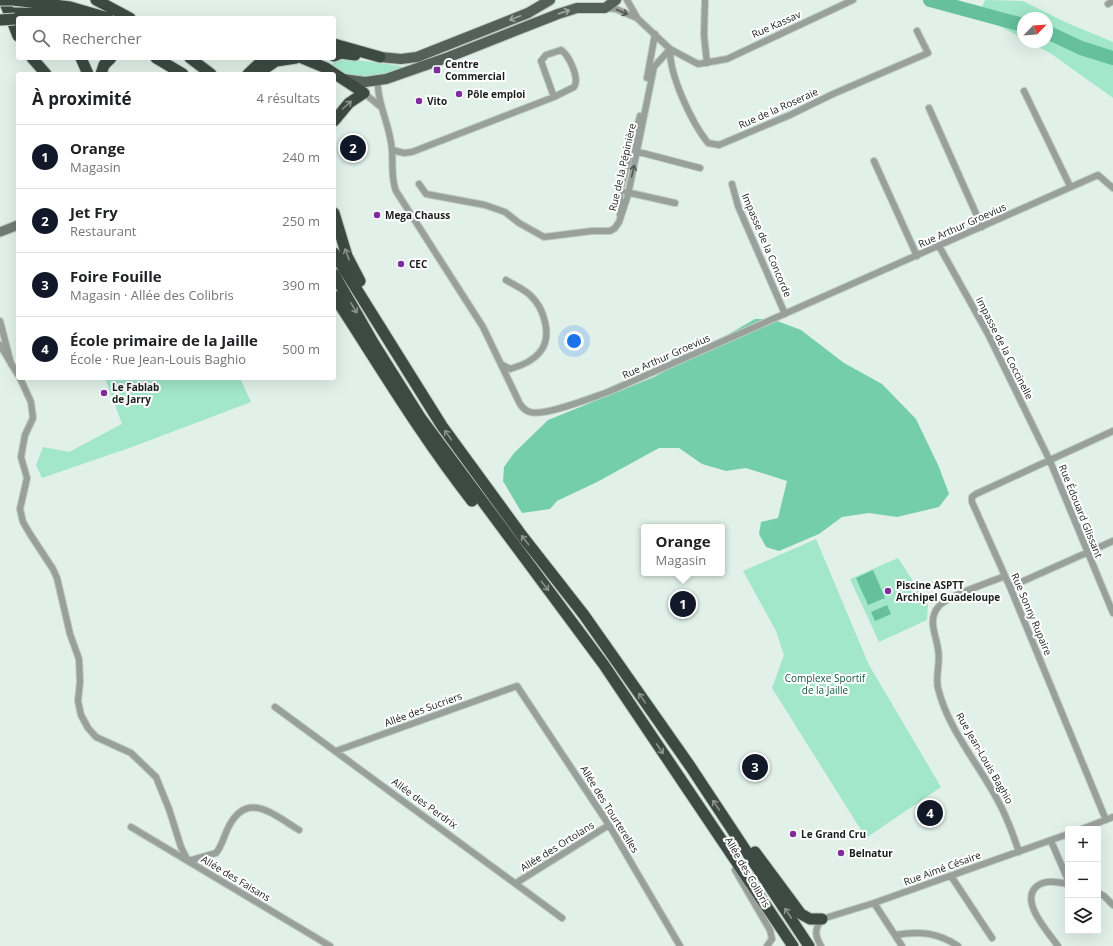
<!DOCTYPE html>
<html lang="fr">
<head>
<meta charset="utf-8">
<style>
  :root { --surface:#fff; --page:#f6f6f6; --text:#202124; --muted:#757577; --line:#e0e0e0; --accent:#111827 }
  body { margin:0; font-family:"Open Sans",sans-serif; background:var(--page); color:var(--text) }
  .controls { position:absolute; right:12px; bottom:12px; display:grid; overflow:hidden; border-radius:4px; box-shadow:0 4px 16px #0002 }
  .controls button { width:36px; height:36px; display:grid; place-items:center; padding:0; border:0; border-bottom:1px solid var(--line); background:var(--surface); color:var(--text); font:20px sans-serif }
  .compass { position:absolute; left:1017px; top:12px; width:36px; height:36px; border-radius:50%; background:var(--surface); box-shadow:0 4px 16px #0002; rotate:65deg }
  .you { position:absolute; left:574px; top:341px; width:14px; height:14px; margin:-10px; border:3px solid #fff; border-radius:50%; background:#1a73e8; box-shadow:0 0 0 6px #1a73e833 }
  .badge { display:grid; place-items:center; width:26px; height:26px; border-radius:50%; background:var(--accent); color:#fff; font-size:13px; font-weight:700 }
  .pin { position:absolute; translate:-50% -50%; border:2px solid #fff; box-shadow:0 1px 4px #0006 }
  .popup { position:absolute; left:641px; top:524px; width:84px; height:52px; box-sizing:border-box; display:grid; place-content:center; border-radius:4px; background:var(--surface); filter:drop-shadow(0 1px 3px #0005); font-size:13px; white-space:nowrap; color:var(--muted) }
  .popup b { font-size:15px; color:var(--text) }
  .popup::after { content:''; position:absolute; left:50%; top:100%; margin-left:-8px; border:8px solid transparent; border-top-color:var(--surface) }
  .list { margin:0; padding:0; list-style:none }
  h2 { display:flex; justify-content:space-between; align-items:center; height:52px; margin:0; padding:0 16px; font-size:17px }
  h2 small { font-size:13px; font-weight:400; color:var(--muted) }
  .list li { display:grid; grid-template-columns:26px 1fr auto; gap:12px; align-items:center; box-sizing:border-box; height:64px; padding:0 16px; border-top:1px solid var(--line) }
  .list b { display:block; font-size:15px; white-space:nowrap }
  .list p { margin:0; font-size:13px; white-space:nowrap; color:var(--muted) }
  .list em { font-size:13px; font-style:normal; color:var(--muted) }
  .icon { flex:none; width:22px; height:22px; fill:none; stroke:currentColor; stroke-width:2; stroke-linecap:round; stroke-linejoin:round }
  .map { position:relative; flex:none; width:1113px; height:946px; overflow:hidden }
  .search { position:absolute; background:var(--surface); box-shadow:0 4px 16px #0002; left:16px; top:16px; width:320px; height:44px; display:flex; align-items:center; gap:10px; box-sizing:border-box; padding:0 14px; border-radius:4px; color:var(--muted); font-size:15px }
  .panel { position:absolute; background:var(--surface); box-shadow:0 4px 16px #0002; left:16px; top:72px; width:320px; height:308px; border-radius:4px }
  .map>svg:first-child { display:block }
</style>
</head>
<body>
<div class="map">
<svg width="1113" height="946" viewBox="0 0 1113 946">
  <rect width="100%" height="100%" fill="#e1f1ea"/>
  <path fill="#a2e7c9" d="M985,0L1023,1L1065,22L1113,42V98L1050,53L1029,42H1047V18H1023V39L979,14Z
    M343,58L401,66L402,70L356,80L333,69V63L337,59Z
    M105,378H240L251,402L132,447L42,478L36,465L43,447L69,452L122,424Z
    M816,539L869,665L941,787L866,838L772,688L784,655L776,631L743,571Z
    M898,558L928,604L927,620L879,642L850,579Z"/>
  <path fill="#74ceaa" d="M755,319H772L801,330L844,363L882,384L916,419L939,467L949,494L939,507L897,517L869,513L842,517L819,534L779,551L766,547L759,534L761,522L778,518L787,481L746,468L726,471L702,464L679,448H659L597,482L557,501L550,509L522,513L503,481L504,467L514,453L548,420L654,377Z"/>
  <path fill="#66c09c" d="M873,570L885,598L868,605L856,578Z
    M887,605L891,614L875,621L871,612Z"/>
  <g fill="none" stroke-linecap="round" stroke-linejoin="round">
    <path stroke="#66c09c" stroke-width="14" d="M930,0L1023,25
      M1047,32L1081,48L1113,58"/>
    <defs>
      <path id="street" d="M627,0L638,19L670,49L698,64L727,59L853,0
        M705,0L704,35L707,63
        M1108,4L1113,1
        M605,8L616,9L637,18
        M670,49C669,75 692,123 708,143L719,145L790,115L833,94L928,53L917,31
        M647,78L655,34
        M378,87C379,108 391,128 392,151C393,164 391,179 396,191L483,327L520,404C523,408 525,411 530,412C544,417 593,397 608,392L1098,175L1113,188
        M1024,91L1070,186
        M364,93L382,108
        M929,108L982,227
        M392,150L404,153L412,152L554,97L574,87C580,79 569,55 561,50L546,55L541,61L554,97
        M635,151L700,168
        M874,161L917,256
        M419,184L426,194L485,205L505,212L519,223L544,237L592,231H610L615,228L619,222L628,195L654,67L670,49
        M732,184L738,206L785,314
        M626,192L675,203
        M620,215V191L640,116
        M939,246L988,334L1050,461L1113,613
        M0,321L11,364
        M0,345L18,375
        M501,364L510,369C521,366 532,362 540,352C553,336 544,308 530,295C524,289 514,285 506,280
        M20,378L31,402L33,418L25,435L21,457L27,478L20,509L23,522L30,534L53,569L57,578L70,634L79,659L80,682L78,701L81,715L88,728L96,737L131,753L156,777L169,809L181,847L188,861L216,853C222,846 224,836 228,828C247,789 274,815 299,830
        M1005,576C991,582 947,596 939,606C927,620 936,634 938,649C941,663 935,675 938,688C948,730 979,764 998,801C1007,817 1013,834 1019,852
        M1010,587L1113,541
        M275,707L562,918
        M336,751L517,686L609,825L680,946
        M1106,820L1010,587L972,502V497L976,494L1113,431
        M131,827L330,946
        M1082,829L1113,817
        M1051,841L1068,880
        M735,870L770,930L772,939L767,946
        M951,876L992,938
        M516,883L609,825
        M1098,893L1104,896L1113,905
        M874,903L902,946
        M895,935C919,931 937,932 958,946
        M821,946C815,936 814,929 822,919L874,903L1068,834
        M1058,946C1048,932 1020,902 1036,887C1045,879 1057,882 1068,884"/>
      <path id="secondary" d="M0,232L18,225"/>
      <path id="primary" d="M380,57L401,59L417,57L528,13L550,0
        M343,79L365,82L386,79L449,57L558,14L577,8H605L616,0"/>
      <path id="highway" d="M4,0L18,36
        M14,0L70,7L108,18
        M96,0L130,18
        M13,13L53,14L76,18
        M334,44L380,57
        M334,56L341,53L355,55
        M32,58L46,74
        M81,58L88,74
        M156,58L183,74
        M190,58L211,74
        M302,58L326,68L364,93L349,103L334,121
        M101,74L104,65L111,58
        M248,74L265,58
        M257,74L276,61L296,58
        M334,213L347,256L360,281
        M334,253L442,426L523,537L584,615L690,766L809,946
        M334,274L374,344L420,417L604,665L793,946
        M334,296C379,365 421,436 472,501
        M755,852L801,914L810,919H822"/>
    </defs>
    <use href="#street" stroke="#bdcbc5" stroke-width="8"/>
    <use href="#secondary" stroke="#bdcbc5" stroke-width="11"/>
    <use href="#primary" stroke="#bdcbc5" stroke-width="12"/>
    <use href="#highway" stroke="#bdcbc5" stroke-width="13"/>
    <use href="#street" stroke="#99a09c" stroke-width="6"/>
    <use href="#secondary" stroke="#717b76" stroke-width="9"/>
    <use href="#primary" stroke="#55605b" stroke-width="10"/>
    <use href="#highway" stroke="#3d4a44" stroke-width="11"/>
    <defs>
      <path id="highway-bridge" d="M0,0H14
        M0,20L15,19"/>
    </defs>
    <use href="#highway-bridge" stroke="#bdcbc5" stroke-width="13" stroke-linecap="butt"/>
    <use href="#highway-bridge" stroke="#3d4a44" stroke-width="11"/>
  </g>
  <defs><path id="oneway-shaft" d="M-6 0H5M1.5-3L5.5 0L1.5 3" fill="none" stroke-width="1.6" stroke-linecap="round" stroke-linejoin="round"/></defs>
  <g stroke="#a2a8a5">
    <use href="#oneway-shaft" transform="translate(564 12) rotate(-18)"/>
    <use href="#oneway-shaft" transform="translate(515 18) rotate(158)"/>
  </g>
  <g stroke="#535856">
    <use href="#oneway-shaft" transform="translate(622 12) rotate(24)"/>
    <use href="#oneway-shaft" transform="translate(633 171) rotate(-77)"/>
  </g>
  <g stroke="#8b928f">
    <use href="#oneway-shaft" transform="translate(347 105) rotate(-42)"/>
    <use href="#oneway-shaft" transform="translate(347 254) rotate(-110)"/>
    <use href="#oneway-shaft" transform="translate(354 308) rotate(60)"/>
    <use href="#oneway-shaft" transform="translate(448 435) rotate(-125)"/>
    <use href="#oneway-shaft" transform="translate(525 540) rotate(-128)"/>
    <use href="#oneway-shaft" transform="translate(545 586) rotate(52)"/>
    <use href="#oneway-shaft" transform="translate(642 698) rotate(-125)"/>
    <use href="#oneway-shaft" transform="translate(660 749) rotate(56)"/>
    <use href="#oneway-shaft" transform="translate(716 805) rotate(-124)"/>
    <use href="#oneway-shaft" transform="translate(788 913) rotate(-124)"/>
  </g>
  <g fill="#7f2d9c" stroke="#fff" stroke-width="1.5">
    <rect x="433" y="66" width="8" height="8" rx="2"/>
    <circle cx="459" cy="94" r="4"/>
    <circle cx="419" cy="101" r="4"/>
    <circle cx="377" cy="215" r="4"/>
    <circle cx="401" cy="264" r="4"/>
    <circle cx="104" cy="393" r="4"/>
    <circle cx="888" cy="591" r="4"/>
    <circle cx="793" cy="834" r="4"/>
    <circle cx="841" cy="853" r="4"/>
  </g>
  <g text-anchor="middle" stroke-width="4" stroke-linejoin="round" paint-order="stroke">
    <g font-size="10" fill="#191e1c" stroke="#fff">
      <text transform="translate(776 24) rotate(-24)" y="4">Rue Kassav</text>
      <text transform="translate(778 108) rotate(-24)" y="4">Rue de la Roseraie</text>
      <text transform="translate(622 167) rotate(-77)" y="4">Rue de la Pépinière</text>
      <text transform="translate(962 225) rotate(-24)" y="4">Rue Arthur Groevius</text>
      <text transform="translate(767 245) rotate(67)" y="4">Impasse de la Concorde</text>
      <text transform="translate(1005 348) rotate(63)" y="4">Impasse de la Coccinelle</text>
      <text transform="translate(666 356) rotate(-24)" y="4">Rue Arthur Groevius</text>
      <text transform="translate(1081 511) rotate(68)" y="4">Rue Édouard Glissant</text>
      <text transform="translate(1032 614) rotate(67)" y="4">Rue Sonny Rupaire</text>
      <text transform="translate(423 709) rotate(-20)" y="4">Allée des Sucriers</text>
      <text transform="translate(985 758) rotate(60)" y="4">Rue Jean-Louis Baghio</text>
      <text transform="translate(425 803) rotate(36)" y="4">Allée des Perdrix</text>
      <text transform="translate(610 809) rotate(58)" y="4">Allée des Tourterelles</text>
      <text transform="translate(557 846) rotate(-32)" y="4">Allée des Ortolans</text>
      <text transform="translate(942 868) rotate(-20)" y="4">Rue Aimé Césaire</text>
      <text transform="translate(748 872) rotate(60)" y="4">Allée des Colibris</text>
      <text transform="translate(236 878) rotate(31)" y="4">Allée des Faisans</text>
    </g>
    <g font-size="10" font-weight="bold" fill="#191e1c" stroke="#fff" text-anchor="start">
      <text x="445" y="68">Centre<tspan x="445" dy="12">Commercial</tspan></text>
      <text x="467" y="98">Pôle emploi</text>
      <text x="427" y="105">Vito</text>
      <text x="385" y="219">Mega Chauss</text>
      <text x="409" y="268">CEC</text>
      <text x="112" y="391">Le Fablab<tspan x="112" dy="12">de Jarry</tspan></text>
      <text x="896" y="589">Piscine ASPTT<tspan x="896" dy="12">Archipel Guadeloupe</tspan></text>
      <text x="801" y="838">Le Grand Cru</text>
      <text x="849" y="857">Belnatur</text>
    </g>
    <g font-size="10" fill="#0f5840" stroke="#fff">
      <text x="825" y="682">Complexe Sportif<tspan x="825" dy="12">de la Jaille</tspan></text>
    </g>
  </g>
</svg>
<div class="controls">
<button>+</button>
<button>−</button>
<button><svg class="icon" aria-label="layers" viewBox="0 0 24 24"><path d="M12 4l9 5-9 5-9-5zM3 14l9 5 9-5"/></svg></button>
</div>
<svg class="compass" viewBox="-18 -18 36 36"><path d="M0-13l5 13h-10z" fill="#e53935"/><path d="M0 13l5-13h-10z" fill="#757577"/></svg>
<div class="you"></div>
<div class="pin badge" style="left:683px;top:604px">1</div>
<div class="popup"><b>Orange</b>Magasin</div>
<div class="pin badge" style="left:353px;top:148px">2</div>
<div class="pin badge" style="left:755px;top:767px">3</div>
<div class="pin badge" style="left:930px;top:813px">4</div>
<div class="search"><svg class="icon" aria-label="search" viewBox="0 0 24 24"><circle cx="10" cy="10" r="6"/><path d="M15 15l6 6"/></svg>Rechercher</div>
<section class="panel">
<h2>À proximité<small>4 résultats</small></h2>
<ul class="list">
<li><span class="badge">1</span><div><b>Orange</b><p>Magasin</p></div><em>240 m</em></li>
<li><span class="badge">2</span><div><b>Jet Fry</b><p>Restaurant</p></div><em>250 m</em></li>
<li><span class="badge">3</span><div><b>Foire Fouille</b><p>Magasin · Allée des Colibris</p></div><em>390 m</em></li>
<li><span class="badge">4</span><div><b>École primaire de la Jaille</b><p>École · Rue Jean-Louis Baghio</p></div><em>500 m</em></li>
</ul>
</section>
</div>
</body>
</html>
